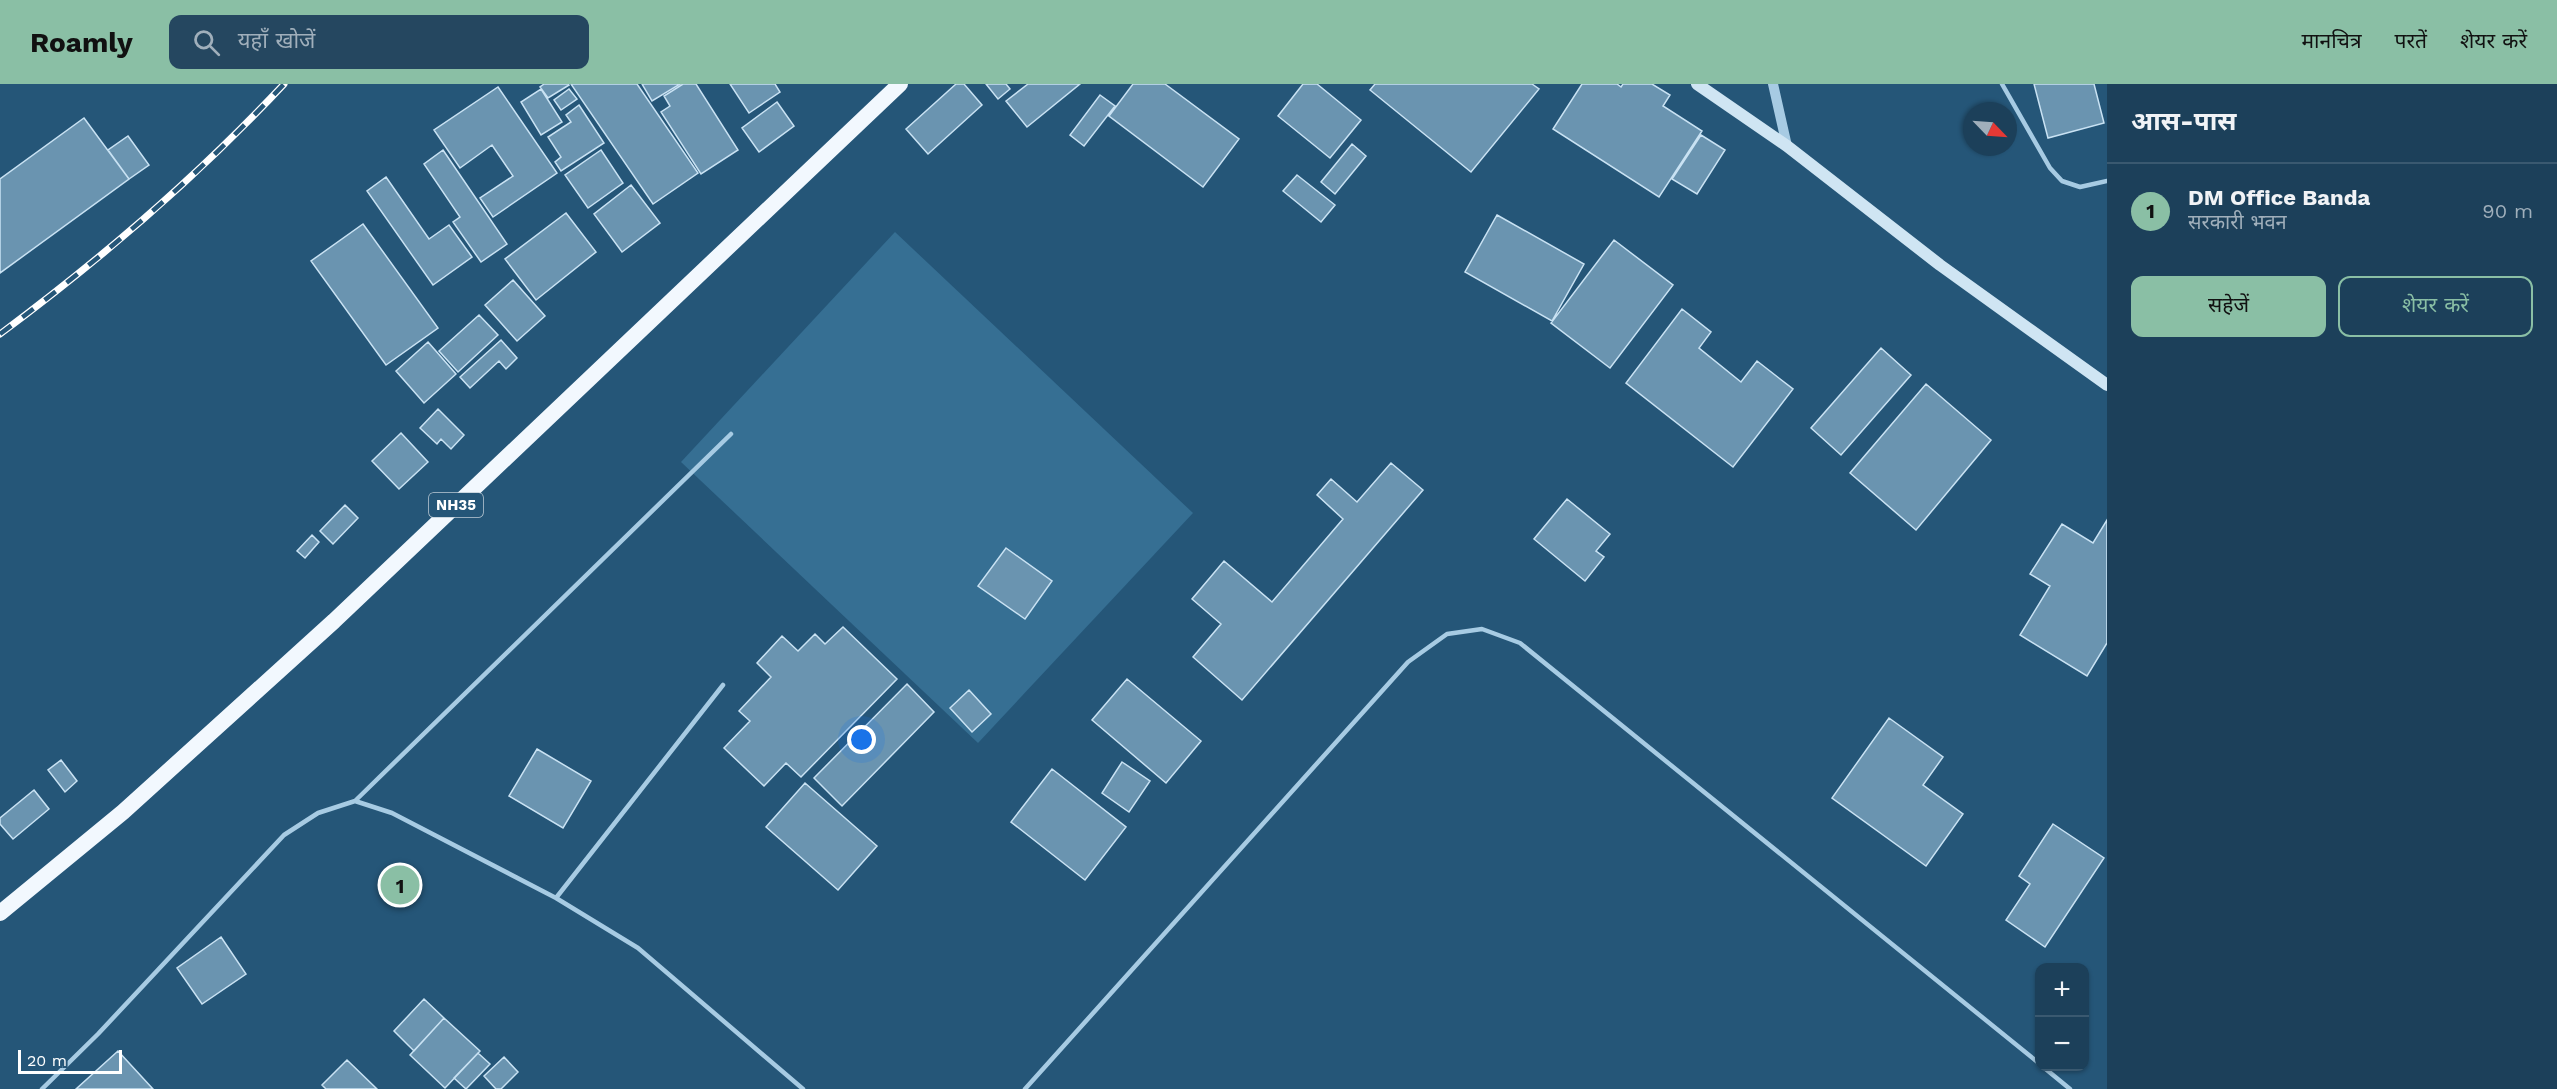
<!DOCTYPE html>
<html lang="hi">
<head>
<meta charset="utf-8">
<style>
  :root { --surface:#1c405a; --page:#254760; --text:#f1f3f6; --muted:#a0afbb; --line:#3a5970; --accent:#8abfa5 }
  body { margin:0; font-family:"Work Sans","Noto Sans Devanagari",sans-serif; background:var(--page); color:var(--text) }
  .controls { position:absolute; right:18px; bottom:18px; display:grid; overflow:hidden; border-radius:12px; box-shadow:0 2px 4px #0004 }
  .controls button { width:54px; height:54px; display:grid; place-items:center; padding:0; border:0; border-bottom:2px solid var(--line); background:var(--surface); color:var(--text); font:30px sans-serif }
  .compass { position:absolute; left:1963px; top:18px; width:54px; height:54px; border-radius:50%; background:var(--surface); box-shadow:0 2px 4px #0004; rotate:115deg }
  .scale { position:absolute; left:18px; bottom:15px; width:104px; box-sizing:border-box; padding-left:6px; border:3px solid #fff; border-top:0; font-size:16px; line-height:21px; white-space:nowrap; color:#fff; -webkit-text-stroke:4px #255678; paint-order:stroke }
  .you { position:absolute; left:862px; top:656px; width:21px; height:21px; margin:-15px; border:4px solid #fff; border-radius:50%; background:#1a73e8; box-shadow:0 0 0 9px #1a73e833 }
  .badge { display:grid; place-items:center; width:39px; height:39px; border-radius:50%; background:var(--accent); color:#111; font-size:20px; font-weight:700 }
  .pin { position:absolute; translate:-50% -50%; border:3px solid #fff; box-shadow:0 2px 6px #0006 }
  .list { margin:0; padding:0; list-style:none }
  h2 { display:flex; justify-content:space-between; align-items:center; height:78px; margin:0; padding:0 24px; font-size:26px }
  h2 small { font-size:20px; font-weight:400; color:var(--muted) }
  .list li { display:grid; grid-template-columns:39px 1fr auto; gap:18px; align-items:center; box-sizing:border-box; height:96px; padding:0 24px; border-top:2px solid var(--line) }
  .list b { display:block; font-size:22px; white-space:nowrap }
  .list p { margin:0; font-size:20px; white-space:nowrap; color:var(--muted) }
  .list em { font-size:20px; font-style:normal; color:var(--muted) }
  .actions { display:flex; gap:12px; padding:18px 24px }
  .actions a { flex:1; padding:14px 0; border:2px solid var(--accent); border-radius:12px; text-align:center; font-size:21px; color:var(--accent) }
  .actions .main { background:var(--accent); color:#111 }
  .icon { flex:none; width:33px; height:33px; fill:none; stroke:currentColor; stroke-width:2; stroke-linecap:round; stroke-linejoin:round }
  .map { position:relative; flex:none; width:2107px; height:1005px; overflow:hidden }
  header { display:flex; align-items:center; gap:36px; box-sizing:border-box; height:84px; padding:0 30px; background:var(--accent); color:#111 }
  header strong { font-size:28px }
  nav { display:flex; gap:33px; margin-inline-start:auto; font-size:21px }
  .search { width:420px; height:54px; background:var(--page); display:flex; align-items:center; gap:15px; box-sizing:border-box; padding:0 21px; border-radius:12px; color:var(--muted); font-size:22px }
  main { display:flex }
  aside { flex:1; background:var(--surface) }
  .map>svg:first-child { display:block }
</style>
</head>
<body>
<header>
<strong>Roamly</strong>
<div class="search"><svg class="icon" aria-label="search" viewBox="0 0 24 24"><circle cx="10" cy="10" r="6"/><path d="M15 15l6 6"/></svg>यहाँ खोजें</div>
<nav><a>मानचित्र</a><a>परतें</a><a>शेयर करें</a></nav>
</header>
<main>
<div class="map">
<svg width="2107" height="1005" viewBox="0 0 2107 1005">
  <rect width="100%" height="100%" fill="#255678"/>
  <path fill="#366f93" d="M895,148L1193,429L978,659L681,378Z"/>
  <path fill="#6a94b0" stroke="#c9e2f3" stroke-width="1.5" d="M544,0H568L569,1L548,14L540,3Z
    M571,0H637L698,89L653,120Z
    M642,0H680L652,17Z
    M683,0H696L738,66L701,90L661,28L670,22L664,12Z
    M730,0H775L780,8L749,29Z
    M956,0H964L982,21L928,70L906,45Z
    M986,0H1006L1010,5L998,15Z
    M1028,0H1080L1027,43L1006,17Z
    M1133,0H1165L1239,55L1203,103L1109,32Z
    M1303,0H1317L1361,36L1330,74L1278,32Z
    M1375,0H1532L1539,5L1471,88L1370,6Z
    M1582,0H1617L1621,3L1623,0H1652L1670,11L1663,22L1702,47L1659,113L1553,45Z
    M2034,0H2094L2104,39L2048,54Z
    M498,3L557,89L493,133L480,114L513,92L492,61L460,84L434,46Z
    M541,5L562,38L541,51L521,18Z
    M569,5L577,15L561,26L554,16Z
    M1100,11L1115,22L1084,62L1070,51Z
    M777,18L794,42L759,68L742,44Z
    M579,21L604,59L561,87L555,78L561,73L548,53L571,38L566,31Z
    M84,34L129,95L0,189V95Z
    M1701,51L1725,66L1697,110L1672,95Z
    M128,52L149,81L129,95L108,66Z
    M1352,60L1366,72L1335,110L1321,98Z
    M443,66L507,160L481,178L453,138L460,133L424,80Z
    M601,66L623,99L588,124L565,91Z
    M1297,91L1335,121L1321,138L1283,107Z
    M386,93L429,155L449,141L472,173L433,201L367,107Z
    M631,101L660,139L622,168L594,130Z
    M566,129L596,168L536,216L505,175Z
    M1497,131L1584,180L1552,237L1465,188Z
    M363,140L438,244L386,281L311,177Z
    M1614,156L1673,201L1610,284L1551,239Z
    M513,196L545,232L517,257L485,221Z
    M1682,225L1711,248L1699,264L1741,298L1757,277L1793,305L1733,383L1626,299Z
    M479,231L498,251L458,288L439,267Z
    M501,256L517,274L506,285L499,277L470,304L460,293Z
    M428,258L456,290L424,319L396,287Z
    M1881,264L1911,291L1841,371L1811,344Z
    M1926,300L1991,356L1916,446L1850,389Z
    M438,325L464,351L451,365L441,355L437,360L420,344Z
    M401,349L428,378L399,405L372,377Z
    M1391,379L1423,406L1242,616L1193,573L1221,540L1192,515L1224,477L1272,518L1343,435L1317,411L1331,395L1357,418Z
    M1567,415L1610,450L1596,467L1604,473L1585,497L1534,455Z
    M345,421L358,434L333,460L320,447Z
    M2107,436V559L2087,592L2020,551L2050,502L2030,490L2062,440L2093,459Z
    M312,451L319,458L305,474L297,467Z
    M1006,464L1052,497L1025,535L978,502Z
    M843,543L897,595L801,693L786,679L764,702L724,664L750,637L739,627L771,593L757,579L782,552L798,567L815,550L825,560Z
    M1127,595L1201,657L1166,699L1092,636Z
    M907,600L934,628L842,722L814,694Z
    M969,606L991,630L972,648L950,624Z
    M1889,634L1943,673L1923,701L1963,730L1926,782L1832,714Z
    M537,665L591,697L563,744L509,712Z
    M61,676L77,697L65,708L48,686Z
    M1122,678L1150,697L1129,728L1102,709Z
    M1052,685L1126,743L1085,796L1011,738Z
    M805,699L877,762L838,806L766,743Z
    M34,706L49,725L13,755L0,740V734Z
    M2053,740L2104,774L2045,863L2006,836L2030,800L2019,792Z
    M221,853L246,890L202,920L177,884Z
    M424,915L444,934L414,967L394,947Z
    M444,934L480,967L445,1004L410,971Z
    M118,967L153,1005H76Z
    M478,969L490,980L466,1005L454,994Z
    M504,973L518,988L501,1005H496L484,992Z
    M347,976L377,1005H326L322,1001Z"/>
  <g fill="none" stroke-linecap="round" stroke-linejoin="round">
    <path stroke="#a7cbe3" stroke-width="4.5" d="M2002,0L2050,84L2062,97L2080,103L2107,97
      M355,717L731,350
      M556,814L723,601
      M2042,982L2070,1005
      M42,1005L98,950L284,751L318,729L355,717L392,729L556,814L638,864L803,1005
      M1025,1005L1408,578L1447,550L1482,545L1520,559L2040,980"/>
    <path stroke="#a7cbe3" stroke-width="10" d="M1773,0L1787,62"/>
    <path stroke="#cfe5f3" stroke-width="12" d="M1697,0L1787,62L1940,181L2107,301"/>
    <path stroke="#f2f8fe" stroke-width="16" d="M0,829L123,728L334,537L900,0"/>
    <defs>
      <path id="rail" d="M0,250C101,175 198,92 284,0"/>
    </defs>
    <use href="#rail" stroke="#fff" stroke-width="7"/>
    <use href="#rail" stroke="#255678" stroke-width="4.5" stroke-dasharray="14" stroke-linecap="butt"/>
  </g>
  <g text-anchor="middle" stroke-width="4.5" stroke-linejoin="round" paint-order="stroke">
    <rect fill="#255678" stroke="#beccd6" stroke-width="1.5" x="429" y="409" width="54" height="24" rx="4.5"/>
    <g font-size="15" font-weight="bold" fill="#fff">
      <text x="456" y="426">NH35</text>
    </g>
  </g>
</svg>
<div class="controls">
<button>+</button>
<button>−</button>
</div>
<svg class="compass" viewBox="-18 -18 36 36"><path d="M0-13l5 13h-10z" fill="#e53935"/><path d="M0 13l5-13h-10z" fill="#a0afbb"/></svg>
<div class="scale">20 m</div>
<div class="you"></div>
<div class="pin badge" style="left:400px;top:801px">1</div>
</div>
<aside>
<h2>आस-पास<small></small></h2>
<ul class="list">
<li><span class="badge">1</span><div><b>DM Office Banda</b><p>सरकारी भवन</p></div><em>90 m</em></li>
</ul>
<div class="actions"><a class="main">सहेजें</a><a>शेयर करें</a></div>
</aside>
</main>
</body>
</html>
